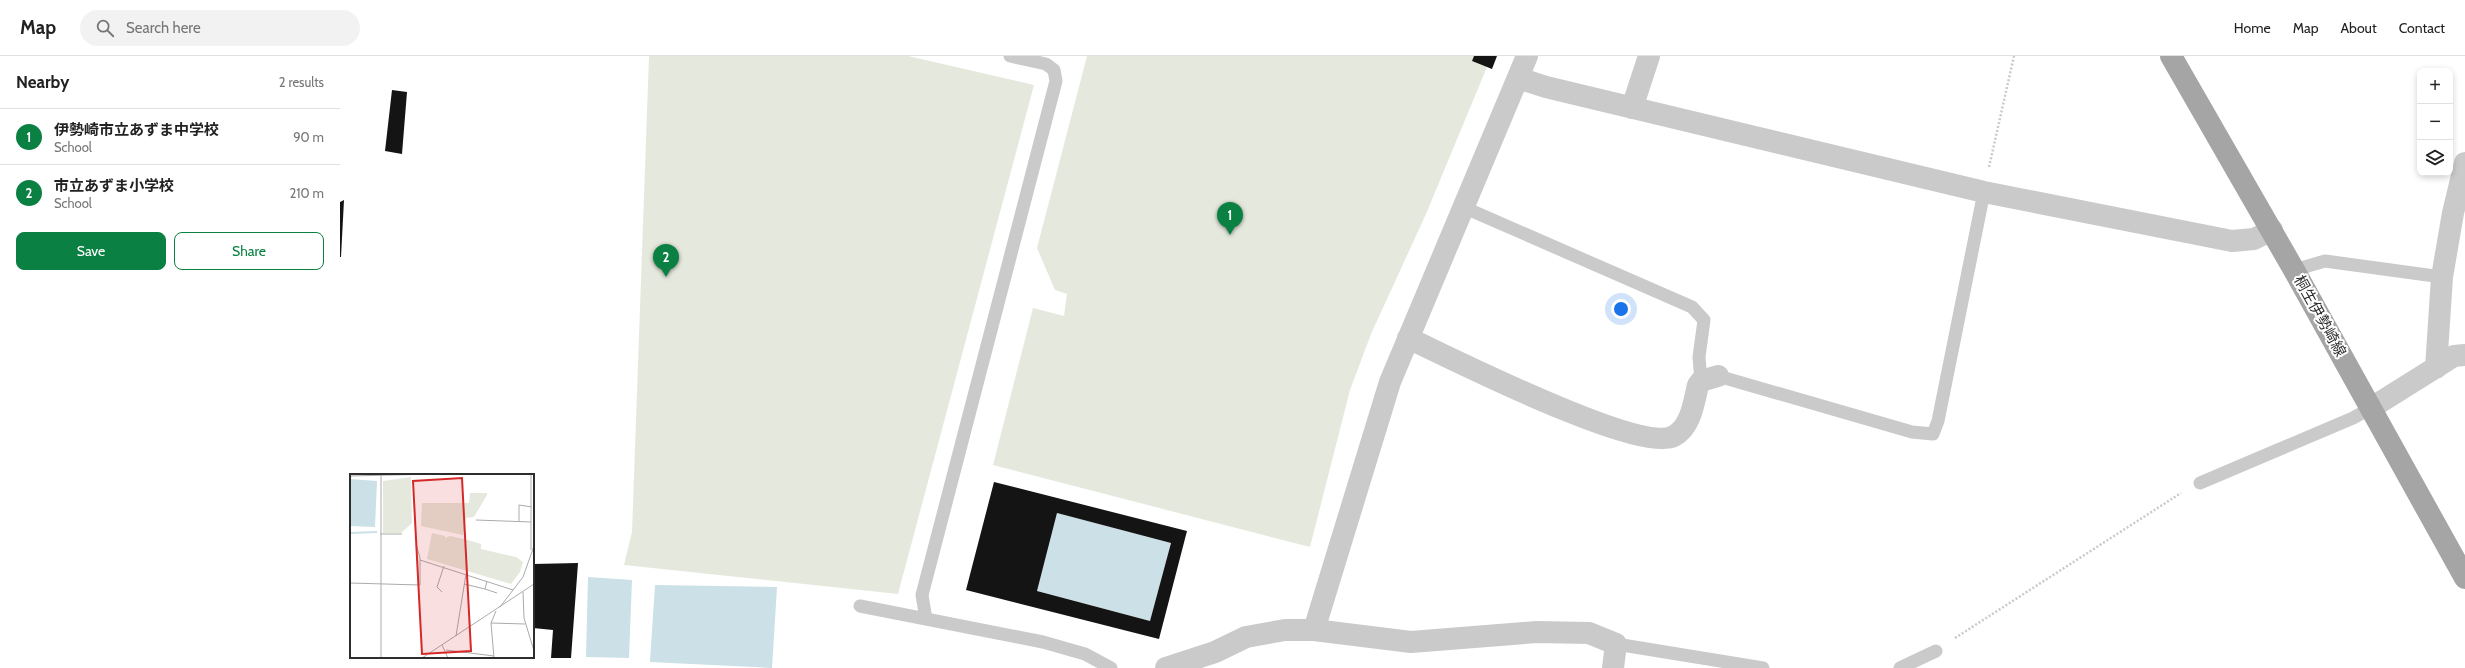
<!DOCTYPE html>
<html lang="en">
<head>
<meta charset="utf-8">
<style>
  :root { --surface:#fff; --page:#f2f2f2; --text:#222; --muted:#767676; --line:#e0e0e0; --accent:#0b8043 }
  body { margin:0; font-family:Cabin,"Noto Sans JP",sans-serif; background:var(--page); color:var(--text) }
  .controls { position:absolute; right:12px; top:12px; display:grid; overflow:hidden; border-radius:8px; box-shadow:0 2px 6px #0003 }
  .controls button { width:36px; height:36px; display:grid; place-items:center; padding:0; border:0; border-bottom:1px solid var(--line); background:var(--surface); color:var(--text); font:20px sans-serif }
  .you { position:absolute; left:1281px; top:253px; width:14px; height:14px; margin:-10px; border:3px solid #fff; border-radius:50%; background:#1a73e8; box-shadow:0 0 0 6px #1a73e833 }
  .badge { display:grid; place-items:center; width:26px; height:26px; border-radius:50%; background:var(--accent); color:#fff; font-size:13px; font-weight:700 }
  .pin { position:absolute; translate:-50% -33px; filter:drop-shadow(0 1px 2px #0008) }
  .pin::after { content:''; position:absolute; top:21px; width:14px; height:12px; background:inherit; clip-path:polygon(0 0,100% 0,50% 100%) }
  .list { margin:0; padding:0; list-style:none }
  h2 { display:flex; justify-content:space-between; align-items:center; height:52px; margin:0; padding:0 16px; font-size:17px }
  h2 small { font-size:13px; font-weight:400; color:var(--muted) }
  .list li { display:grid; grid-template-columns:26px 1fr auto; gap:12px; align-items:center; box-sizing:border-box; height:56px; padding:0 16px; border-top:1px solid var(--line) }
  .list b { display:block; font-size:15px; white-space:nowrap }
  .list p { margin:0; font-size:13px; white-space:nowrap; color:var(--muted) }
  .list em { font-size:13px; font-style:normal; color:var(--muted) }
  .actions { display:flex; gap:8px; padding:12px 16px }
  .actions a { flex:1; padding:9px 0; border:1px solid var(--accent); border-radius:8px; text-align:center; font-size:14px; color:var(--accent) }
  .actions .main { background:var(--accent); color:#fff }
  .icon { flex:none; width:22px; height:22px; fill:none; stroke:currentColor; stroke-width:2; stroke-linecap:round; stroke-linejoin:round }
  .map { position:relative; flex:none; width:2125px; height:612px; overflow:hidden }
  header { display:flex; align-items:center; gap:24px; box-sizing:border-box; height:56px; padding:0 20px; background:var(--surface); border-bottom:1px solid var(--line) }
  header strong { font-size:19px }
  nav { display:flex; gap:22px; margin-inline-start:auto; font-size:14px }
  .search { width:280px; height:36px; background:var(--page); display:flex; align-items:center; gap:10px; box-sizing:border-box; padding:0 14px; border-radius:22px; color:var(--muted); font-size:15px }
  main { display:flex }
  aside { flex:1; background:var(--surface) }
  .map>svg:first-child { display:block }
</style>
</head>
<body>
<header>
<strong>Map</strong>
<div class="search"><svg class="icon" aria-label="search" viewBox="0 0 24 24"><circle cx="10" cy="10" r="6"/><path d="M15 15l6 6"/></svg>Search here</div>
<nav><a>Home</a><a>Map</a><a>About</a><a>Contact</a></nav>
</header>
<main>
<aside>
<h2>Nearby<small>2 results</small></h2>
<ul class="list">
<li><span class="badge">1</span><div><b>伊勢崎市立あずま中学校</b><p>School</p></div><em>90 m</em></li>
<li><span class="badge">2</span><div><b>市立あずま小学校</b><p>School</p></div><em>210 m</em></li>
</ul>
<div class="actions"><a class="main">Save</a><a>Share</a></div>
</aside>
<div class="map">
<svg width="2125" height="612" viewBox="0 0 2125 612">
  <rect width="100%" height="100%" fill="#fff"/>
  <path fill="#e5e9dd" d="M309,0H568L694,29L558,538L284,509L292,476Z
    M747,0H1134L1132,5L1147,11L1086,158L1031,278L1010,334L970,491L653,409L693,252L724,260L727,238L715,234L697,192Z"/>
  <path fill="#cbe0e7" d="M717,457L831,487L810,565L697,535Z
    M248,521L292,524L289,602L246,601Z
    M315,529L437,531L432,612L310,606Z"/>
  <path fill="#141414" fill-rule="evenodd" d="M1134,0H1157L1152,13L1132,5Z
    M52,34L67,36L62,98L45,95Z
    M4,144L1,201H0V146Z
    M654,426L847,475L819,583L626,534ZM717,457L831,487L810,565L697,535Z
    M238,507L231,602H211L213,574L193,572V508Z"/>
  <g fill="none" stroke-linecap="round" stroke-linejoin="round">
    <path stroke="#cacaca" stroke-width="2.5" stroke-dasharray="2 2" stroke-linecap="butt" d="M1649,111L1674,0
      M1615,582L1841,437"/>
    <path stroke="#cacaca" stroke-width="13" d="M1123,151L1352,251L1364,264L1359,301L1361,325
      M1954,214L1985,205L2102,221
      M1378,320L1572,376L1593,378L1598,365L1644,136
      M1860,427L2013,362L2031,352
      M520,550L703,586L745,598L771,612
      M586,563L582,539L716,25L714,14L706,8L670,0
      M1276,588L1423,612
      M1560,612L1596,595"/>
    <path stroke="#cacaca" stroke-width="22" d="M1178,22L1206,31L1644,136L1892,185L1914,183L1932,174
      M1292,52L1309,0
      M1068,282C1109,301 1299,398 1334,380C1351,371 1354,346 1358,329L1361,325L1378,320
      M2096,312L2102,221L2113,157L2125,107
      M2031,352L2114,300L2125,299
      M974,574L1050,326L1187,0
      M826,612L875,596L906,581L945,574H974L1071,586L1197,576L1249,577L1276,588L1273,612"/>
    <path stroke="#a5a5a5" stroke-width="22" d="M1831,0L1954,214L2125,522"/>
  </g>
  <g text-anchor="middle" stroke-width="4" stroke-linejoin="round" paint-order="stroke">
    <g font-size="15" fill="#2d2d2d" stroke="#fff">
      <text transform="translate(1980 260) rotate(61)" y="5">桐生伊勢崎線</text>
    </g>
  </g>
  <g transform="translate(10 418)">
    <rect width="184" height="184" fill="#fff"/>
    <path d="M61,3L62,49L51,59H33V7ZM120,19H137V21L124,43L116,44L113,61L71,52L72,29H119ZM82,59L95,62V64L100,62L118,66L131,70V75L166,83L173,88L170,98L161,110L77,85Z" fill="#e5e9dd"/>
    <path d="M0,5L27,7L25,53L1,52Z" fill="#cbe0e7"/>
    <path fill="none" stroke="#cbe0e7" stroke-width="2" d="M0,59L27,58"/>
    <path fill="none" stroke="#ababab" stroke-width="1" d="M31,0V184M0,2L87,0M126,46L181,48M169,47V31L182,33M30,60H52M181,76V0M70,86L163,116M137,107L135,115L147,119M0,109L70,111V84L66,70M114,110L135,115M92,118L87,113L94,92M173,118L174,144L184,177M150,133L173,103L184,72M141,149L175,150M106,162L116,100M92,171L98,184M96,176L144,182M72,184L184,110M144,184L141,149L146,137"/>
    <path fill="#d62828" fill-opacity="0.15" stroke="#d62828" stroke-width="2" d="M112,4L121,177L72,180L63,7Z"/>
    <rect width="184" height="184" fill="none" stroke="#2d2d2d" stroke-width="2"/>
  </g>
</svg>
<div class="controls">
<button>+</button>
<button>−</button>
<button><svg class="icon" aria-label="layers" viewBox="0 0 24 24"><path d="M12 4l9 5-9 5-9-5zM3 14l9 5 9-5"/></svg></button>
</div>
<div class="you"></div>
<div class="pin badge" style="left:890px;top:179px">1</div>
<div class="pin badge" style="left:326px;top:221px">2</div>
</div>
</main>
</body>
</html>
